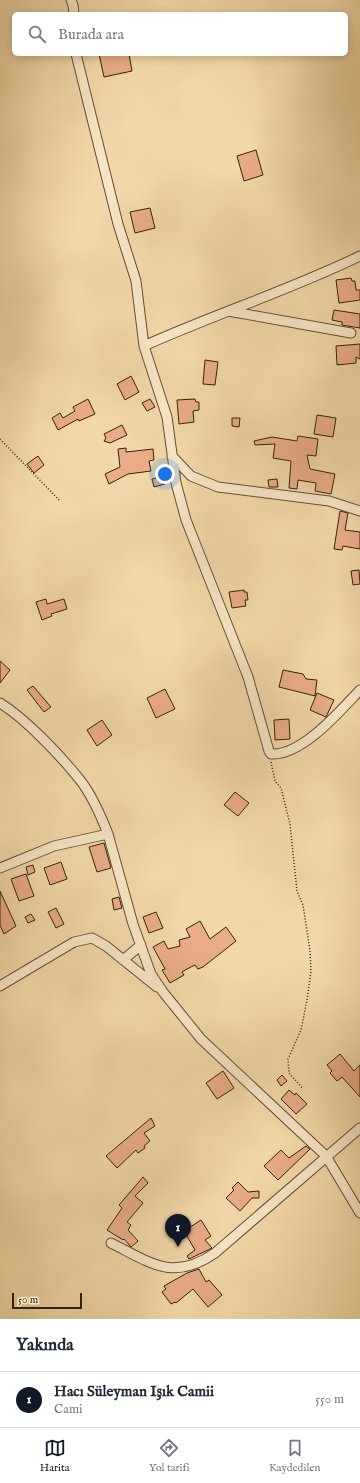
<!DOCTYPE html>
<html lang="tr">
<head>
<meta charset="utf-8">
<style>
  :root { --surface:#fff; --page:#f6f6f7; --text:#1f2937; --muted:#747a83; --line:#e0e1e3; --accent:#111827 }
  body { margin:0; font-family:"IM FELL English",serif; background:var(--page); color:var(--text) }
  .scale { position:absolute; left:12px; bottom:10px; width:70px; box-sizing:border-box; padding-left:4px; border:2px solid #34230b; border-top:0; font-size:11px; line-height:14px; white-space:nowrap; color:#34230b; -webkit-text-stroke:3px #f7e6c6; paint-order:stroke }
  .you { position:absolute; left:165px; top:474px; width:14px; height:14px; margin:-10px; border:3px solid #fff; border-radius:50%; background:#1a73e8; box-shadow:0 0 0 6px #1a73e833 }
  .badge { display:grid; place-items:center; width:26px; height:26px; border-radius:50%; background:var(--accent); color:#fff; font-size:13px; font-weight:700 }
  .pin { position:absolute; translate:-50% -33px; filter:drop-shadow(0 1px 2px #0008) }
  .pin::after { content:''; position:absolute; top:21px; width:14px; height:12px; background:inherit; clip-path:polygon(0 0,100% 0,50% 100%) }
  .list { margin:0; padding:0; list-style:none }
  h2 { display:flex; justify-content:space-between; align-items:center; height:52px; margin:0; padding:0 16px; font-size:17px }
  h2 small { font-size:13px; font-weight:400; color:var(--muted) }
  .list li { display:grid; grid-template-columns:26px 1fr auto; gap:12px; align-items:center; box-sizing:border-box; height:56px; padding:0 16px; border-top:1px solid var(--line) }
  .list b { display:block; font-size:15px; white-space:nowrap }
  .list p { margin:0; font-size:13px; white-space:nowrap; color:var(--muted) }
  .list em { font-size:13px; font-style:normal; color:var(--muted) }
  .icon { flex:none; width:22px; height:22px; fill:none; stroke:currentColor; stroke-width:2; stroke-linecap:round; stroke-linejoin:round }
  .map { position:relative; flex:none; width:360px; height:1319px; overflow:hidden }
  .search { position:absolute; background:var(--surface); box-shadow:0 2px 10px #0003; left:12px; right:12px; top:12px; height:44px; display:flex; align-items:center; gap:10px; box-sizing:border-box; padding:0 14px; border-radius:6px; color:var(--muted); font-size:15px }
  .sheet { height:108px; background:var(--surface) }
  nav { display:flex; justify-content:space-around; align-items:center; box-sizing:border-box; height:56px; border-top:1px solid var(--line); background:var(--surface); font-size:11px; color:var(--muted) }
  nav a { display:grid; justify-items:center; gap:2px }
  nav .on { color:var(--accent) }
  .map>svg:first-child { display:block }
</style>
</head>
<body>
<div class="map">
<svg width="360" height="1319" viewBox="0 0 360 1319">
  <rect width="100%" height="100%" fill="#f2d8a8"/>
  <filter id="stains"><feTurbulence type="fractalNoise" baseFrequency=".005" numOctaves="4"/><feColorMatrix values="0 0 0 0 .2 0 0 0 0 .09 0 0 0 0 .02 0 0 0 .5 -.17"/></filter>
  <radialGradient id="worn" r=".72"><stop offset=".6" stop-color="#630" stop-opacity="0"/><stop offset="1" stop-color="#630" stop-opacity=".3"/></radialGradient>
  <path fill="#eaac87" stroke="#34230b" d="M99,54H129L132,71L104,77Z
    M256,150L263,175L244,181L237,156Z
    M150,208L155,228L135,233L130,212Z
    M351,278L352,281H355L356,290H360V300L339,303L336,280Z
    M334,310L360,314V328L342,325V322L332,320Z
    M360,344V359L356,357V363L337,365L336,346Z
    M205,360L218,362L215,385L203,384Z
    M131,376L139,392L125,400L117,384Z
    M88,399L95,414L79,421L78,419L58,430L52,418L60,413L63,418L75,411L73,407Z
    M150,399L155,407L147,411L142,403Z
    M195,399L196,402H199V410L193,411L194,422L179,424L177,400Z
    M317,415L336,418L333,437L314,434Z
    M232,418H240L239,427L232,426Z
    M122,425L127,435L110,443L104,441L106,438L104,434Z
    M298,436L318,439L316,456L307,455L310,469L335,474L331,494L315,491L316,483L298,480L297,489L289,488L291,461L273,458L275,444L255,445L254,441L272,437L297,441Z
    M126,448V452L153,449L154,460L149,461L151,471L128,474L109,484L105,474L120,467L118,449Z
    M38,456L44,465L34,473L27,464Z
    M164,476L165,484L154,487L152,479Z
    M277,479L278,487H269L268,480Z
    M340,511L348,513L345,530L360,532V549L343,546L342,550L334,549Z
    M359,570L360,584L353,585L351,571Z
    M244,590V592H247L248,600H245L246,606L232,608L229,592Z
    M46,599L47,604L64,599L67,609L51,614L52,616L42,620L36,602Z
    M0,661L10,670L0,683Z
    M283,670L303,674L306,679L317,680L315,696L279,687Z
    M33,686L51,707L44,712L27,690Z
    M165,689L175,709L156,718L147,698Z
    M317,693L334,700L326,717L310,710Z
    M289,719L290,739L275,740L274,720Z
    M102,720L112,735L97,746L87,730Z
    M235,792L249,803L238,816L224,805Z
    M104,843L111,868L97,872L89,847Z
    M61,862L67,879L50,885L44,868Z
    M33,865L35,872L28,875L26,867Z
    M26,874L34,896L19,901L11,879Z
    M0,891L16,926L4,934L0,925Z
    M119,897L122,908L114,910L112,899Z
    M56,908L64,924L56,928L48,912Z
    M156,912L163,928L149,933L143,917Z
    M31,914L35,920L28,923L25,917Z
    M200,921L210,939L226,927L236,941L203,967L198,969L195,965L187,969L182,972L184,975L170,983L162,970L165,969L153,947L164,941L168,949L180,946L179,940L190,937L186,929Z
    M340,1054L354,1071L360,1065V1097L342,1077L337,1081L330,1073L332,1071L327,1065Z
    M223,1071L234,1088L217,1099L206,1083Z
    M282,1075L287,1081L281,1086L277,1080Z
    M289,1090L295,1095L296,1093L307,1104L296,1114L281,1099Z
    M151,1118L155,1126L144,1133L150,1141L144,1146L145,1148L138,1153L136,1150L117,1168L106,1156Z
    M306,1146L310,1149L278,1180L264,1166L281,1150L289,1158Z
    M143,1177L148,1183L135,1196L143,1203L127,1222L131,1225L128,1230L138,1241L131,1247L124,1239L123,1240L107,1230L122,1208L119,1205Z
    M238,1182L248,1192L259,1191V1198H252L240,1211L226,1198L234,1190L232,1188Z
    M201,1220L211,1236L205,1240L212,1248L189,1259L187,1256L195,1250L184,1231Z
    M199,1269L206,1282L209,1280L222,1295L208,1307L193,1289L176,1303L175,1302L171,1304L162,1292L166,1289L164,1286L187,1273Z"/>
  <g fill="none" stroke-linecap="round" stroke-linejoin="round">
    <defs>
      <path id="minor" d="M71,0L73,5L74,14
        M76,54L118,224L136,281L144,346L167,417L176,483L186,520L248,677L269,751L271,754C302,756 340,711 360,690
        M228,311L351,333
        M144,346C215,314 290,290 360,256
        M172,456L191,476L218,487L329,501L360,511
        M0,703C27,720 60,755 80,780C92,795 101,816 108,834L54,846L0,868
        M108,834L133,924L151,974L163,992L201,1039L326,1156L360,1213
        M123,960L141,945
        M0,986L74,942L92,938L106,946L157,987
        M111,1243C151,1263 173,1282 215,1253L360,1128"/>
    </defs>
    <use href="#minor" stroke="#645032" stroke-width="11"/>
    <path stroke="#34230b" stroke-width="1.5" stroke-dasharray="1 2" stroke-linecap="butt" d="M0,439L60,501
      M271,762L275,781L281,788L290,824L297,891L303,905L310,951L311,971L307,1000L301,1030L288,1059L289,1073L303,1089"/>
    <use href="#minor" stroke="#f7e6c6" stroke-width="9"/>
  </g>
  <rect width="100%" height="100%" filter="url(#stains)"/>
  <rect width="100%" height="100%" fill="url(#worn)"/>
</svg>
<div class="scale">50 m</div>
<div class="you"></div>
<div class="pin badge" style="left:178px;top:1247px">1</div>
<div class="search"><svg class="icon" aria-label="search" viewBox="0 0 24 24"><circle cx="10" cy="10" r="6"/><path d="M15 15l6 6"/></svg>Burada ara</div>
</div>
<section class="sheet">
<h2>Yakında<small></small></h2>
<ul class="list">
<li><span class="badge">1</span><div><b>Hacı Süleyman Işık Camii</b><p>Cami</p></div><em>550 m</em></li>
</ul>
</section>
<nav>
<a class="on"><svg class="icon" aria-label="map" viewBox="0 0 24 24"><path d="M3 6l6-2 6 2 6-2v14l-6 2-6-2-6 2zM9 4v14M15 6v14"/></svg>Harita</a>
<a><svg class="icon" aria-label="directions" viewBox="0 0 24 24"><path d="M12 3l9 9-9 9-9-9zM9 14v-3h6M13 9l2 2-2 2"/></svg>Yol tarifi</a>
<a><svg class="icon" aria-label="saved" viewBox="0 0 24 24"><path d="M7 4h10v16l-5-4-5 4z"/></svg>Kaydedilen</a>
</nav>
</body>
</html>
